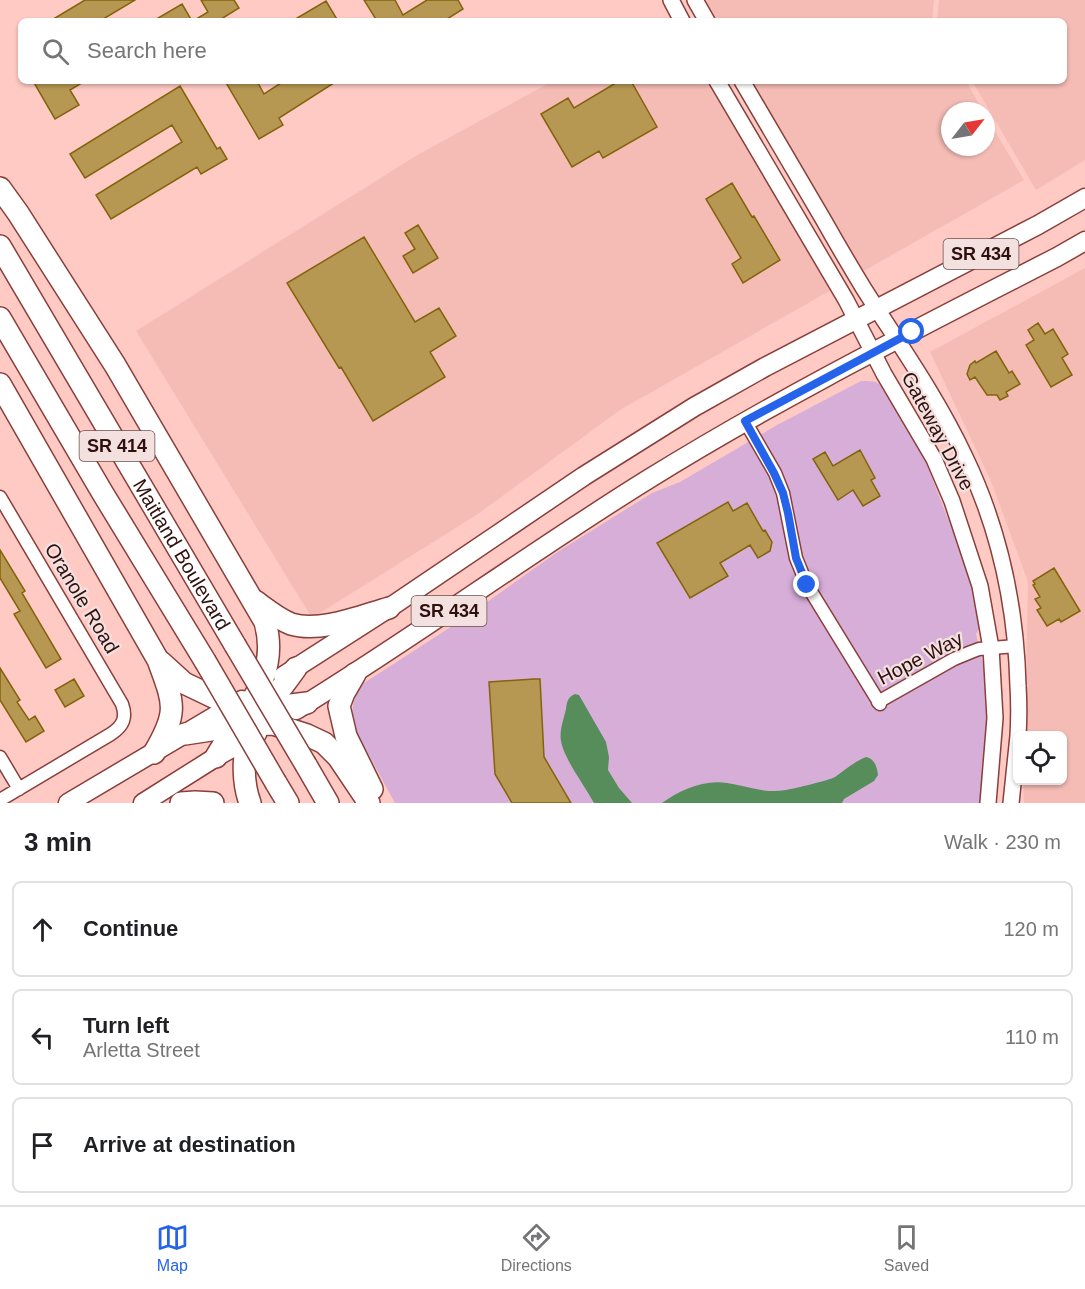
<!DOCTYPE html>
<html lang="en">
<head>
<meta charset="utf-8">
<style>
  :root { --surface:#fff; --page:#f6f6f6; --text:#202124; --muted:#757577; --line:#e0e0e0; --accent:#2563eb }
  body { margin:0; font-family:Arial,sans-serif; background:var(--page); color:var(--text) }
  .controls { position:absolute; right:18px; bottom:18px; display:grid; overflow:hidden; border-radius:9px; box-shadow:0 2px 4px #0004 }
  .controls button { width:54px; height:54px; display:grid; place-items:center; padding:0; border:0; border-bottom:2px solid var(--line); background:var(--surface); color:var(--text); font:30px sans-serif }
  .compass { position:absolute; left:941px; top:102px; width:54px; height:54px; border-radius:50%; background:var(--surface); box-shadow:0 2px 4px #0004; rotate:59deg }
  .stop { position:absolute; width:18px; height:18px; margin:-14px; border:4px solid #2563eb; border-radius:50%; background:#fff }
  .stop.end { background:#2563eb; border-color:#fff; box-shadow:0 2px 6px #0008 }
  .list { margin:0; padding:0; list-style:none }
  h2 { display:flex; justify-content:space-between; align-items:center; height:78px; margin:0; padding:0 24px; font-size:26px }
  h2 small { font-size:20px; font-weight:400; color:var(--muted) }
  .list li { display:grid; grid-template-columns:39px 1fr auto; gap:18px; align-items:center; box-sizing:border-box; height:96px; margin:0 12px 12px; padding:0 12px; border:2px solid var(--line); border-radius:9px }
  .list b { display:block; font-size:22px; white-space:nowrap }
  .list p { margin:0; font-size:20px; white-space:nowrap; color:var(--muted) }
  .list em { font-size:20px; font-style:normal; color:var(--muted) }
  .icon { flex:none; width:33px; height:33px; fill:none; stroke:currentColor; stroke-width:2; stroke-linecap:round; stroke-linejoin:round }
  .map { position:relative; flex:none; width:1085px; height:803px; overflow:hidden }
  .search { position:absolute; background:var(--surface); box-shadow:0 2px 4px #0004; left:18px; right:18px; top:18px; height:66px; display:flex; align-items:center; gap:15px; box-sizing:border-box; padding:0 21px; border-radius:9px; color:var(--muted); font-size:22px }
  .sheet { height:402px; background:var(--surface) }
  nav { display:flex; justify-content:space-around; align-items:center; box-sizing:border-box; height:84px; border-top:2px solid var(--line); background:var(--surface); font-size:16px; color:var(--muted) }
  nav a { display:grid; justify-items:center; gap:3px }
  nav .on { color:var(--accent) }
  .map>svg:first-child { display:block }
</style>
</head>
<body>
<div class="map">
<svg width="1085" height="803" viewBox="0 0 1085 803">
  <rect width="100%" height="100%" fill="#ffcac4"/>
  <path fill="#f4bcb5" d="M702,0H934L932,21H715Z
    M939,0H1085V160L1036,190L972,81H1064V21H937Z
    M553,81H710L833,289L620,410L478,514L312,618L136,331L419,154Z
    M749,81H966L983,111H950V147H986V116L1024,180L862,272Z
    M1085,268V803H1024L1023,781L1062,780V736L1025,735L1028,582L991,481L930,352Z"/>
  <path fill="#d7aed8" d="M861,381H868L876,382L883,387L902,417L925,460L948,519L955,532L973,593L981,625L976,634L984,668L988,724L981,803H395L354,728C350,712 353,695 364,683L460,621L559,551L652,493L680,482L777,425Z"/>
  <path fill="#568d5b" d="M575,694L579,695L606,742L609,757L608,770L619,788L632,803H594C585,786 564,759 561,741C559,731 564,718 566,709C567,701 568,697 575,694Z
    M866,757C875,759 877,767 878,775L874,781L844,799L842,803H662C680,790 704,779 727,783C747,786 765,794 786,790C796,788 827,781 835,777C845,770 854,762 866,757Z"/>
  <path fill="#b79853" stroke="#83630d" stroke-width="1.5" d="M85,0H135L100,21H50Z
    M201,0H234L239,8L218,21H193L208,12Z
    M364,0H395L403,15L427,0H458L463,9L444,21H377Z
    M326,1L338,21H292Z
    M182,4L192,21H153Z
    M33,81H85L70,90L79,105L55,119Z
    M225,81H257L264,94L284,81H337L279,118L283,125L259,139Z
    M619,81H631L657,127L603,158L599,151L572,167L541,114L568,98L574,108Z
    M180,86L217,149L220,147L227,159L201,174L197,167L111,219L96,195L182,142L172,125L85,178L70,154Z
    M732,183L752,217L754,216L780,260L743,283L732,264L741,258L706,199Z
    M418,225L438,258L413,273L403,256L415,249L405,233Z
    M364,237L415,322L439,308L456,336L430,352L445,377L373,421L341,367L339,368L287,283Z
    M1038,323L1045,334L1053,329L1068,354L1062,358L1072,375L1051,387L1026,345L1034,340L1028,330Z
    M996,351L1009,373L1012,371L1020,384L1006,392L1008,396L1000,400L997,395H987L975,377L970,380L967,374L970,365L975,361L976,363Z
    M860,450L875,478L871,480L880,496L863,506L853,490L838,500L813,459L825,452L833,466Z
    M728,502L733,511L747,503L763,531L765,530L772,542L770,551L758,558L750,545L720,563L728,576L690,598L657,543Z
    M0,550L25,591L22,593L61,659L46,668L14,614L20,611L0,578Z
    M1054,568L1080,611L1061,622L1059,619L1047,626L1037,610L1041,608L1035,599L1040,597L1033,585L1035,584L1033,581Z
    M0,668L20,700L17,702L29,720L35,716L44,731L26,742L0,700Z
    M74,679L84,696L65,707L55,690Z
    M534,679H540L544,757L571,803H512L495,774L489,682Z"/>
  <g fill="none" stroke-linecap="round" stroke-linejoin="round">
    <defs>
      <path id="minor" d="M745,421L775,473L783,493L796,558L807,585L880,704
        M0,497L122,704C127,718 123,726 111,734L0,800
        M878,702L954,659L971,652L979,649L1016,646
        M0,757L19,789"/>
      <path id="tertiary" d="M671,0L682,21
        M695,0L707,21
        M717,81L846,300L884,374L934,459L952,501L980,586L991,648L995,718L988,803
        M742,81C769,127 796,173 823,219C836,242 850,266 864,289C899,344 937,397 965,457C999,528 1016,606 1018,686C1019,702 1019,719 1018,736
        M1011,803L1018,736"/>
      <path id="primary" d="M283,676L389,608L584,476L694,407L765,367L1038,225L1085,198
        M296,710C415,637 528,554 647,480C779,398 919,328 1057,257L1085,241
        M68,803L242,700
        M143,803L216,757L257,734"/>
      <g id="motorway">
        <path d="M0,188L18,213L115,365L265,622C281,678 241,713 216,757"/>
        <path id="s1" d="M0,246L235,645"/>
        <path d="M0,318L102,492L205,661"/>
        <path d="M0,384L158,660C174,704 179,711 154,753"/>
        <path d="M255,601C266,609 278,619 291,624C320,633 361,616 389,608"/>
        <path d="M161,662L184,683L232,706L248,708H267L307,703"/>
        <path d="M355,674L344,693L339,706L346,736L372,789"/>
        <path d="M185,734L237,726L273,724L307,735L324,743L338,757L369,803"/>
        <path d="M306,765L328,803"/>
        <path d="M276,783L288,803"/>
        <path d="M181,803L195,802L213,803"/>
        <path d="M250,803C243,784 242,757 249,738C257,717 283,687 296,668"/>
      </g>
    </defs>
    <use href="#minor" stroke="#893f3a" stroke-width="15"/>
    <use href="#tertiary" stroke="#893f3a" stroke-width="18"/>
    <use href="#primary" stroke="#893f3a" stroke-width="21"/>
    <use href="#motorway" stroke="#893f3a" stroke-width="24"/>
    <use href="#minor" stroke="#fff" stroke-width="12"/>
    <use href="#tertiary" stroke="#fff" stroke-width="15"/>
    <use href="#primary" stroke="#fff" stroke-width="18"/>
    <use href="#motorway" stroke="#fff" stroke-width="21"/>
    <defs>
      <path id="motorway-bridge" d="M235,645L306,765
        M205,661L276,783"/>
    </defs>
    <use href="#motorway-bridge" stroke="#893f3a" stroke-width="24" stroke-linecap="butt"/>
    <use href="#motorway-bridge" stroke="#fff" stroke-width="21"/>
  </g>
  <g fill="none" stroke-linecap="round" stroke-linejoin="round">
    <path stroke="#2563eb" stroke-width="8" d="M807,585L796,558L788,513L783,493L774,473L745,421L912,332"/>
  </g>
  <g text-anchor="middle" stroke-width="4.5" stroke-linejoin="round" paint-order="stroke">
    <g fill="#f3e1df" stroke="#6a4f4d" stroke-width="1.5">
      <rect x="943.5" y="239" width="75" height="30" rx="4.5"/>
      <rect x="79.5" y="431" width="75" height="30" rx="4.5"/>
      <rect x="411.5" y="596" width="75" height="30" rx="4.5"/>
    </g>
    <g font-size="18" font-weight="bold" fill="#2f100e">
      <text x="981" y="260">SR 434</text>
      <text x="117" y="452">SR 414</text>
      <text x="449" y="617">SR 434</text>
    </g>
    <g font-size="20" fill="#2f100e" stroke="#f3e1df">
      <text transform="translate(938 431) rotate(62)" y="7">Gateway Drive</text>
      <text dy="7" stroke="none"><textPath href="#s1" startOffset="358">Maitland Boulevard</textPath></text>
      <text transform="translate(82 598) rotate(59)" y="7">Oranole Road</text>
      <text transform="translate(920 658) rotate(-27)" y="7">Hope Way</text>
    </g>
  </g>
</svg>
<div class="controls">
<button><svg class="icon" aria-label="locate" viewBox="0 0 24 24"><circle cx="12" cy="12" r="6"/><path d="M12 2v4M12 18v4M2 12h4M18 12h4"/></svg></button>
</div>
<svg class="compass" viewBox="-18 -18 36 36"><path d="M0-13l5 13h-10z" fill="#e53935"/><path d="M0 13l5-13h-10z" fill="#757577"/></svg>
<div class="stop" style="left:912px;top:332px"></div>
<div class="stop end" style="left:807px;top:585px"></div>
<div class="search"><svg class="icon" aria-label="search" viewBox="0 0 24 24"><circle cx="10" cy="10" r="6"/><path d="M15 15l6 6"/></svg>Search here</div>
</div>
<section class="sheet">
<h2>3 min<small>Walk · 230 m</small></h2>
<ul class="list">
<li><svg class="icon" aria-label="ahead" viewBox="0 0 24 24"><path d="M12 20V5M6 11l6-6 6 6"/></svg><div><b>Continue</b></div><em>120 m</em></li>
<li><svg class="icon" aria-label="left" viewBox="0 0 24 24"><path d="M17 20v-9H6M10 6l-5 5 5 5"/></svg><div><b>Turn left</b><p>Arletta Street</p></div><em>110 m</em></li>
<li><svg class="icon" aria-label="arrive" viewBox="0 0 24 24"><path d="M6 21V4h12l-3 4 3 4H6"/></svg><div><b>Arrive at destination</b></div></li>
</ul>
</section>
<nav>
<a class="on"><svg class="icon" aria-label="map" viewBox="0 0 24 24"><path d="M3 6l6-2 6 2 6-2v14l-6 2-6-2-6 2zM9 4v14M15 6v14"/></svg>Map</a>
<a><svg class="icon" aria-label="directions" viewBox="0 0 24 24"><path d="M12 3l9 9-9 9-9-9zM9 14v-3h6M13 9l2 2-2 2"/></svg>Directions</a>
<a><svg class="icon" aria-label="saved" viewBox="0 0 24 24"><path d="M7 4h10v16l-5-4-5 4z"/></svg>Saved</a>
</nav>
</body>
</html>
